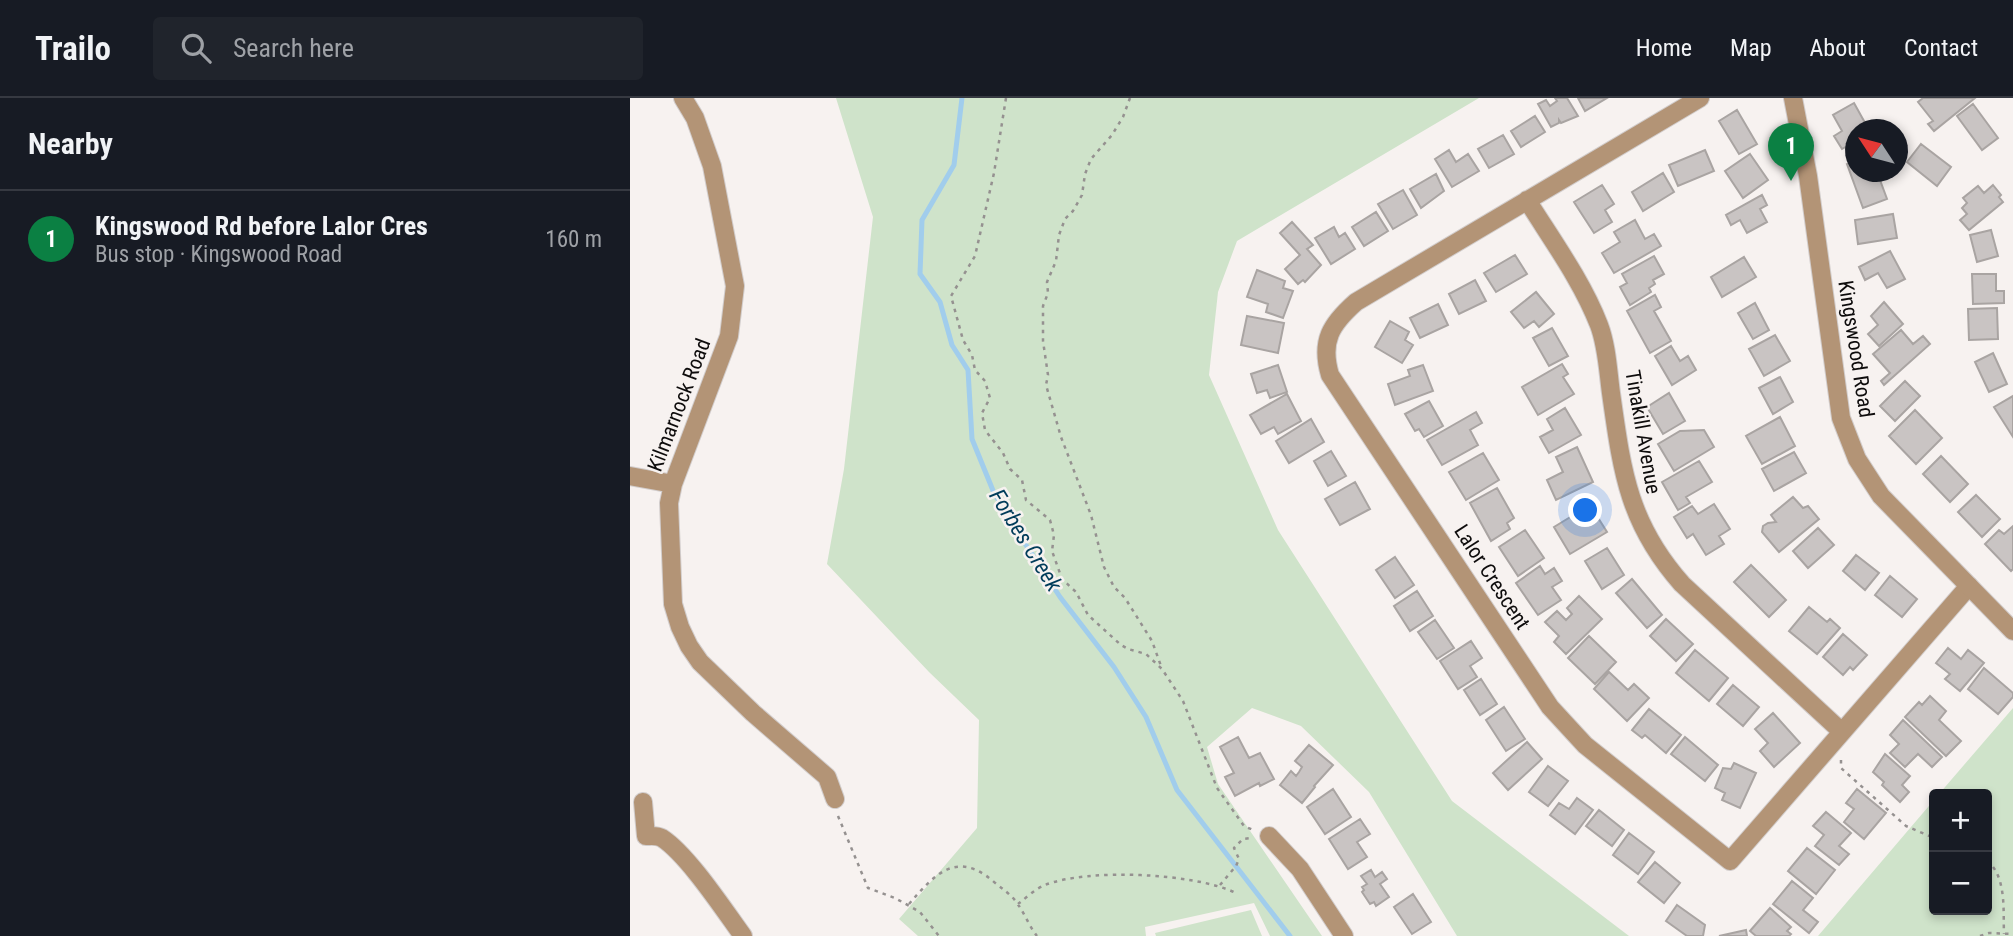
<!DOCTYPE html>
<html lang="en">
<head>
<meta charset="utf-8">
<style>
  :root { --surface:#171b24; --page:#20242c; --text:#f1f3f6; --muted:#9ea1a6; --line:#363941; --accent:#0b8043 }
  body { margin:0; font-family:"Roboto Condensed",sans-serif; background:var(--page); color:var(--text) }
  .controls { position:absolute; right:21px; bottom:21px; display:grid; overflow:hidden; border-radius:7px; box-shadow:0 4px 10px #0003 }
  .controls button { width:63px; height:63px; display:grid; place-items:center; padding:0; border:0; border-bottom:2px solid var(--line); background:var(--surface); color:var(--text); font:35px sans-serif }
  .compass { position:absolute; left:1215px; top:21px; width:63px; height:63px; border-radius:50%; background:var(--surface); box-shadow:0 4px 10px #0003; rotate:306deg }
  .you { position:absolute; left:956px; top:413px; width:24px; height:24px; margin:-18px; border:5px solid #fff; border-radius:50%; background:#1a73e8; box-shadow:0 0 0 10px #1a73e833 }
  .badge { display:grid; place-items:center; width:46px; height:46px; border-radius:50%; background:var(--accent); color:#fff; font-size:23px; font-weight:700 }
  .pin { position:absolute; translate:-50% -58px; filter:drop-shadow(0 2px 4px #0008) }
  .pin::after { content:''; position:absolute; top:37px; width:24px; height:21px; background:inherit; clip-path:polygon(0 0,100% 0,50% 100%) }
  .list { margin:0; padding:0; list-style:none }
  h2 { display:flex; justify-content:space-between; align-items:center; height:91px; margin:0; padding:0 28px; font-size:30px }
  h2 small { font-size:23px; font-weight:400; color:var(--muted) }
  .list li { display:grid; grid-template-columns:46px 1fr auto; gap:21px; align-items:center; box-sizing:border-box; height:98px; padding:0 28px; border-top:2px solid var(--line) }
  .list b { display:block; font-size:26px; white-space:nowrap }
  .list p { margin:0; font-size:23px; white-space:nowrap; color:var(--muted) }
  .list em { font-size:23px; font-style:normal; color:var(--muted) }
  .icon { flex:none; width:38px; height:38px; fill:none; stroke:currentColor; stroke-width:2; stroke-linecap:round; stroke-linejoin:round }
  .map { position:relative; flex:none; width:1383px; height:838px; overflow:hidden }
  header { display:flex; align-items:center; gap:42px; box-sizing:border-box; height:98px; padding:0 35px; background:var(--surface); border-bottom:2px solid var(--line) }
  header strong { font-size:33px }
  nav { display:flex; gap:38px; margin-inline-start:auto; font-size:24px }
  .search { width:490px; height:63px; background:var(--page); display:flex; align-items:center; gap:18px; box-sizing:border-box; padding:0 24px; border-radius:7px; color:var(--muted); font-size:26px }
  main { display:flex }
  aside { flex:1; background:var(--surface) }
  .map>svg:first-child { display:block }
</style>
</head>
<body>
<header>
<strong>Trailo</strong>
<div class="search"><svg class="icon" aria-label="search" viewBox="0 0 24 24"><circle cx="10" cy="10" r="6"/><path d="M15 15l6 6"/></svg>Search here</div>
<nav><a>Home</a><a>Map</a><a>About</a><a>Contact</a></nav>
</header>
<main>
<aside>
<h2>Nearby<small></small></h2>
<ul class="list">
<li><span class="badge">1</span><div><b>Kingswood Rd before Lalor Cres</b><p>Bus stop · Kingswood Road</p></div><em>160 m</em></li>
</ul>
</aside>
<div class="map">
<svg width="1383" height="838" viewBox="0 0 1383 838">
  <rect width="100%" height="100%" fill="#f7f2f0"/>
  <path fill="#cfe3ca" d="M206,0H849L607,143L588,194L579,277L648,432L822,703L999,838H827L739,694L671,628L622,610L577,649L588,686L692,838H640L624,805L515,829L516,838H288L269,821L347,730L349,622L299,574L197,466L214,371L243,119Z
    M1383,610V838H1188L1304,702V812H1357V696H1309Z
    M621,812L632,838H526L525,835Z"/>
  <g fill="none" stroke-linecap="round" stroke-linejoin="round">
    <path stroke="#a1cdec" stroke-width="5" d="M332,0L324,67L292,122L290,176L310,204L322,247L338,272L342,341L364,395L396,447L430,499L484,569L516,619L547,692L660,838"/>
  </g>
  <path fill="#c9c4c3" stroke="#a9a4a2" stroke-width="2" d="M925,0H937L948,18L931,25L929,22V25L921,29L908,6L916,2L920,8L927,3Z
    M948,0H977L955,13Z
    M1293,0H1345L1304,33L1298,26L1303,23L1288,4Z
    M1224,5L1239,32H1226V43L1212,51L1204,38L1212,33L1203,17Z
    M1343,6L1368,40L1352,52L1327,18Z
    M1107,12L1127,46L1109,56L1089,23Z
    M905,18L915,34L891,49L881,33Z
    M873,37L884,56L859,70L848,51Z
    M1291,46L1321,69L1307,88L1277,64Z
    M819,52L826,64L838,56L849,73L822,89L805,61Z
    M1075,52L1084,73L1048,88L1039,67Z
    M1120,56L1138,82L1113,100L1095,73Z
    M1226,63V74H1247L1257,101L1233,110L1217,66Z
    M1033,75L1044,94L1013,113L1002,94Z
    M806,76L814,93L791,110L780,91Z
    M972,87L984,106L975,112L982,124L964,135L944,104Z
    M1363,87L1371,97L1369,99L1373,104L1339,132L1330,122L1337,116L1332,110L1337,105L1333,100L1348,88L1354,95Z
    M773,92L787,117L763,131L748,106Z
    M1132,97L1137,107L1130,111L1137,124L1117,135L1110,122L1101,127L1096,117Z
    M746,114L758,133L734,148L722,129Z
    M1263,116L1267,140L1228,146L1225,122Z
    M1005,122L1015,141L1024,136L1031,148L984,175L972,155L990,144L984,134Z
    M662,124L683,147L677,151L691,167L675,184L673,182L668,186L655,171L670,157L650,135Z
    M704,129L709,139L715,135L725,151L701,166L685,140Z
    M1361,132L1368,158L1347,164L1340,137Z
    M1260,153L1275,181L1257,190L1248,175L1235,182L1229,169Z
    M885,157L897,176L866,194L854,175Z
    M1024,158L1034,176L1023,182L1025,186L1019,190L1021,194L1000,207L990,189L997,185L992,176Z
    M1114,159L1126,179L1092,199L1081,179Z
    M627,172L655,183L653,190L663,193L653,220L636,214L638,206L617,199Z
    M1342,176H1366V193H1374V205L1343,206Z
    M845,182L856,203L829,216L819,196Z
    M906,194L924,216L909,229L904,223L894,230L881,214Z
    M1025,197L1031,209L1024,213L1041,243L1020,255L997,213Z
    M1254,204L1273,226L1249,248L1238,236L1248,227L1241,218Z
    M1125,205L1139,232L1123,241L1108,215Z
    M808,206L818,227L790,240L780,220Z
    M1367,210L1368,241L1339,242L1338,211Z
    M617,218L654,225L648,255L611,247Z
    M760,223L779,234L775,242L783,247L772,265L745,249Z
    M922,230L938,258L919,268L903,240Z
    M1271,232L1283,246L1293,238L1300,246L1254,287L1251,283L1260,275L1243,256Z
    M1145,237L1160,263L1134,278L1119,251Z
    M1041,248L1050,263L1058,258L1066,272L1042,287L1025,258Z
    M1363,255L1377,286L1359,294L1345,264Z
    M932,266L938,276L933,279L944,296L908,317L892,289Z
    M648,267L657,294L640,300L637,292L627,295L621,276Z
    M793,267L803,293L765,307L758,286L780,278L778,272Z
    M1150,279L1163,304L1143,316L1129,290Z
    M1275,283L1290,298L1265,323L1250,308Z
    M1039,295L1055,323L1033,336L1017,309Z
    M657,296L671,323L648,336L644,329L631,336L620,317Z
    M1383,298V339L1364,309Z
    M799,303L813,328L794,339L789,331L785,333L775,316Z
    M935,310L951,337L919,355L910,339L923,332L917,321Z
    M1285,312L1312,340L1286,366L1259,338Z
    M846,314L852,325L840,332L848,347L812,367L797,342Z
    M1150,319L1165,348L1132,366L1116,338Z
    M681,321L694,344L659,365L646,343Z
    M1074,332L1084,349L1044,373L1028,346L1050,333Z
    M947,349L963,384L926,402L917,382L933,374L926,359Z
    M701,353L716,378L698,388L684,363Z
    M1164,354L1176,375L1144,393L1132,371Z
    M853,355L869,382L836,402L819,374Z
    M1311,358L1338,386L1320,404L1293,376Z
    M1069,363L1082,384L1056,399L1060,405L1048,412L1032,384Z
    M725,384L740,411L710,427L695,401Z
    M867,390L884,420L877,425L880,431L861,443L840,405Z
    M1346,397L1370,421L1352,439L1328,414Z
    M1163,399L1173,410L1178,408L1189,421L1149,454L1132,434L1133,428L1138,425L1146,424L1141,417Z
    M1084,406L1100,431L1089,438L1094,446L1076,457L1063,436L1057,440L1044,419L1062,408L1068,416Z
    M960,407L977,434L940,456L924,429Z
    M1383,428V471L1381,473L1355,446L1369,432L1374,436Z
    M1188,430L1204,447L1178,470L1163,453Z
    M895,432L914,460L888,478L869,449Z
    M977,450L994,477L972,491L955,463Z
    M1226,457L1249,475L1235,492L1213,473Z
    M765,459L784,487L765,500L746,472Z
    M1121,467L1156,502L1139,519L1104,484Z
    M910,468L915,476L924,470L932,483L922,489L931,502L908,517L886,485Z
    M1260,478L1287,501L1272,519L1245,497Z
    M1002,481L1032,517L1017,530L986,495Z
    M787,493L803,518L780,533L764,508Z
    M949,498L972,521L936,556L924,544L929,538L915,524L927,513L936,522L942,516L937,510Z
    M1179,509L1197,524L1200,521L1210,530L1187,556L1159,533Z
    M1036,521L1063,546L1046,563L1020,538Z
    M805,522L824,550L807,561L788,534Z
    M1213,536L1237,557L1223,572L1220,569L1213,577L1193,559Z
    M959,538L986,564L965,586L938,560Z
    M841,543L852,560L840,568L847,579L828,591L810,563Z
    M1318,550L1331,561L1338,552L1354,565L1330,593L1315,581L1320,576L1306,565Z
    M1065,552L1098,580L1079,603L1046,575Z
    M1354,570L1383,595V599L1368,616L1338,591Z
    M979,574L998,592L1004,586L1019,600L997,623L964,591Z
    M851,581L867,606L850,617L834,592Z
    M1103,587L1129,609L1113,628L1087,606Z
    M1300,598L1316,613L1309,622L1331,643L1316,658L1275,619L1289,604L1292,607Z
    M874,609L895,641L876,653L856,622Z
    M1019,611L1051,637L1036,655L1015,637L1012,640L1002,632Z
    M1143,615L1170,645L1144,669L1130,653L1138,645L1125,631Z
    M1273,622L1312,659L1302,669L1288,656L1275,669L1260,655L1269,646L1260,637Z
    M608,639L619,660L630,655L644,681L630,688L629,685L605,698L595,679L604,675L590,649Z
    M1055,639L1088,667L1075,683L1041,656Z
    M897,644L912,661L878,692L863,675Z
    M679,647L703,667L684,688L685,689L672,705L650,687L661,673L666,678L669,674L672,669L665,663Z
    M1255,656L1280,678L1272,687L1279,694L1270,704L1252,687L1254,684L1243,674Z
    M1104,665L1126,675L1110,710L1092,702L1095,695L1085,690L1093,670L1101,671Z
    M918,668L938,683L918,708L899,694Z
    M703,691L721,719L695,736L677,709Z
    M1227,691L1256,715L1234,741L1214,724L1224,711L1216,705Z
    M947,700L963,712L945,736L920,717L929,705L939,711Z
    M969,712L994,732L982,748L956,728Z
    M1196,714L1221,735L1209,748L1219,756L1209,767L1185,748L1194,737L1183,728Z
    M730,721L740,736L727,744L737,759L718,771L699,741Z
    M999,735L1024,754L1008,776L983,757Z
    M1177,750L1205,772L1186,796L1158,773Z
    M1025,764L1050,785L1034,805L1008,784Z
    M741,772L745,779L752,774L757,781L750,786L759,799L746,808L744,804L740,806L732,794L734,792L732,789L737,786L731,778Z
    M1162,783L1183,800L1173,812L1188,824L1179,835L1143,806Z
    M783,796L801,824L782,836L764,809Z
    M1047,807L1075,827L1073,838H1057L1036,823Z
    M1140,810L1161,829L1157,833L1161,836L1159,838H1126L1120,833Z
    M1116,832L1117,838H1089Z"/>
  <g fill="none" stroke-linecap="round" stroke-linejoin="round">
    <defs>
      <path id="minor" d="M53,0L65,20L82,68L105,188L99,238L43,386L39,405L43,506L50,529L59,548L70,564L123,615L197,679L205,701
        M1070,0L726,204C701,226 690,243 700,277L920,609L955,647L1100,763L1339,488
        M897,102C922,142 952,183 969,227C977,248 978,273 981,295C992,373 998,425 1052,486L1212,634
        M0,378L43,386
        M13,704L16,738C22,738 27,737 32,740C58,757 94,812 113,838
        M639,738L670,771L714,838"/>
      <path id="tertiary" d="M1163,0L1178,78L1211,320L1227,361L1251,398L1383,533"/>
    </defs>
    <use href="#minor" stroke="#d2cdcc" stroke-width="20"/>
    <use href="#tertiary" stroke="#d2cdcc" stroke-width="20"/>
    <path stroke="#959190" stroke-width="2.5" stroke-dasharray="3.5 5" stroke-linecap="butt" d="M376,0L364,75L345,158L321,198L333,242L342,257L345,272L355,283L360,300L352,315L355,332L373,355L380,371L392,382L396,402L420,422L424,437L422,453L432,481L446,494L458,517L491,547L498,551L516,556L532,571L553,603L587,690L614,728L623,732
      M500,0L493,19L482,37L461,61L455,76L452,97L443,113L435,121L429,137L426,163L417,184L418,195L413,208V243L418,277L416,287L431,339L461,417L474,469L484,489L495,500L522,543L531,568
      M1211,662V670L1276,728L1304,740
      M208,718L238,790L265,800L290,814L309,838
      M1357,763C1377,778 1373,814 1374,836
      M590,787L606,768L609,761L604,750L613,741L622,740
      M279,806C305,776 326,752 363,783C372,791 381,796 387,805C395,816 399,828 407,838
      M388,806C396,800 405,791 415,787C458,770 565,775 606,795
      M1350,838L1359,835L1383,836"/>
    <use href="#minor" stroke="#b39476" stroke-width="18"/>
    <use href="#tertiary" stroke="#b39476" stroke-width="18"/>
  </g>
  <g text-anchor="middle" stroke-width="5" stroke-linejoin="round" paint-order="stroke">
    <g font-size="21" fill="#0e0c0c" stroke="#f7f2f0">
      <text transform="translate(1226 251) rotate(81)" y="7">Kingswood Road</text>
      <text transform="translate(49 307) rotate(-69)" y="7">Kilmarnock Road</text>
      <text transform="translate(1013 334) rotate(80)" y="7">Tinakill Avenue</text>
      <text transform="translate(862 479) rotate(57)" y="7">Lalor Crescent</text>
    </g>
    <g font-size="23" font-style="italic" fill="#013c5a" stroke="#f7f2f0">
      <text transform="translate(396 442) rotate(58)" y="8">Forbes Creek</text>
    </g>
  </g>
</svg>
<div class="controls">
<button>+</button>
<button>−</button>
</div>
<svg class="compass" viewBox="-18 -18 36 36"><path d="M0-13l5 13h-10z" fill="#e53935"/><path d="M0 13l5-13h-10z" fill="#9ea1a6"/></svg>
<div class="you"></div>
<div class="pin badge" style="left:1161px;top:83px">1</div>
</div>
</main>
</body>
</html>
